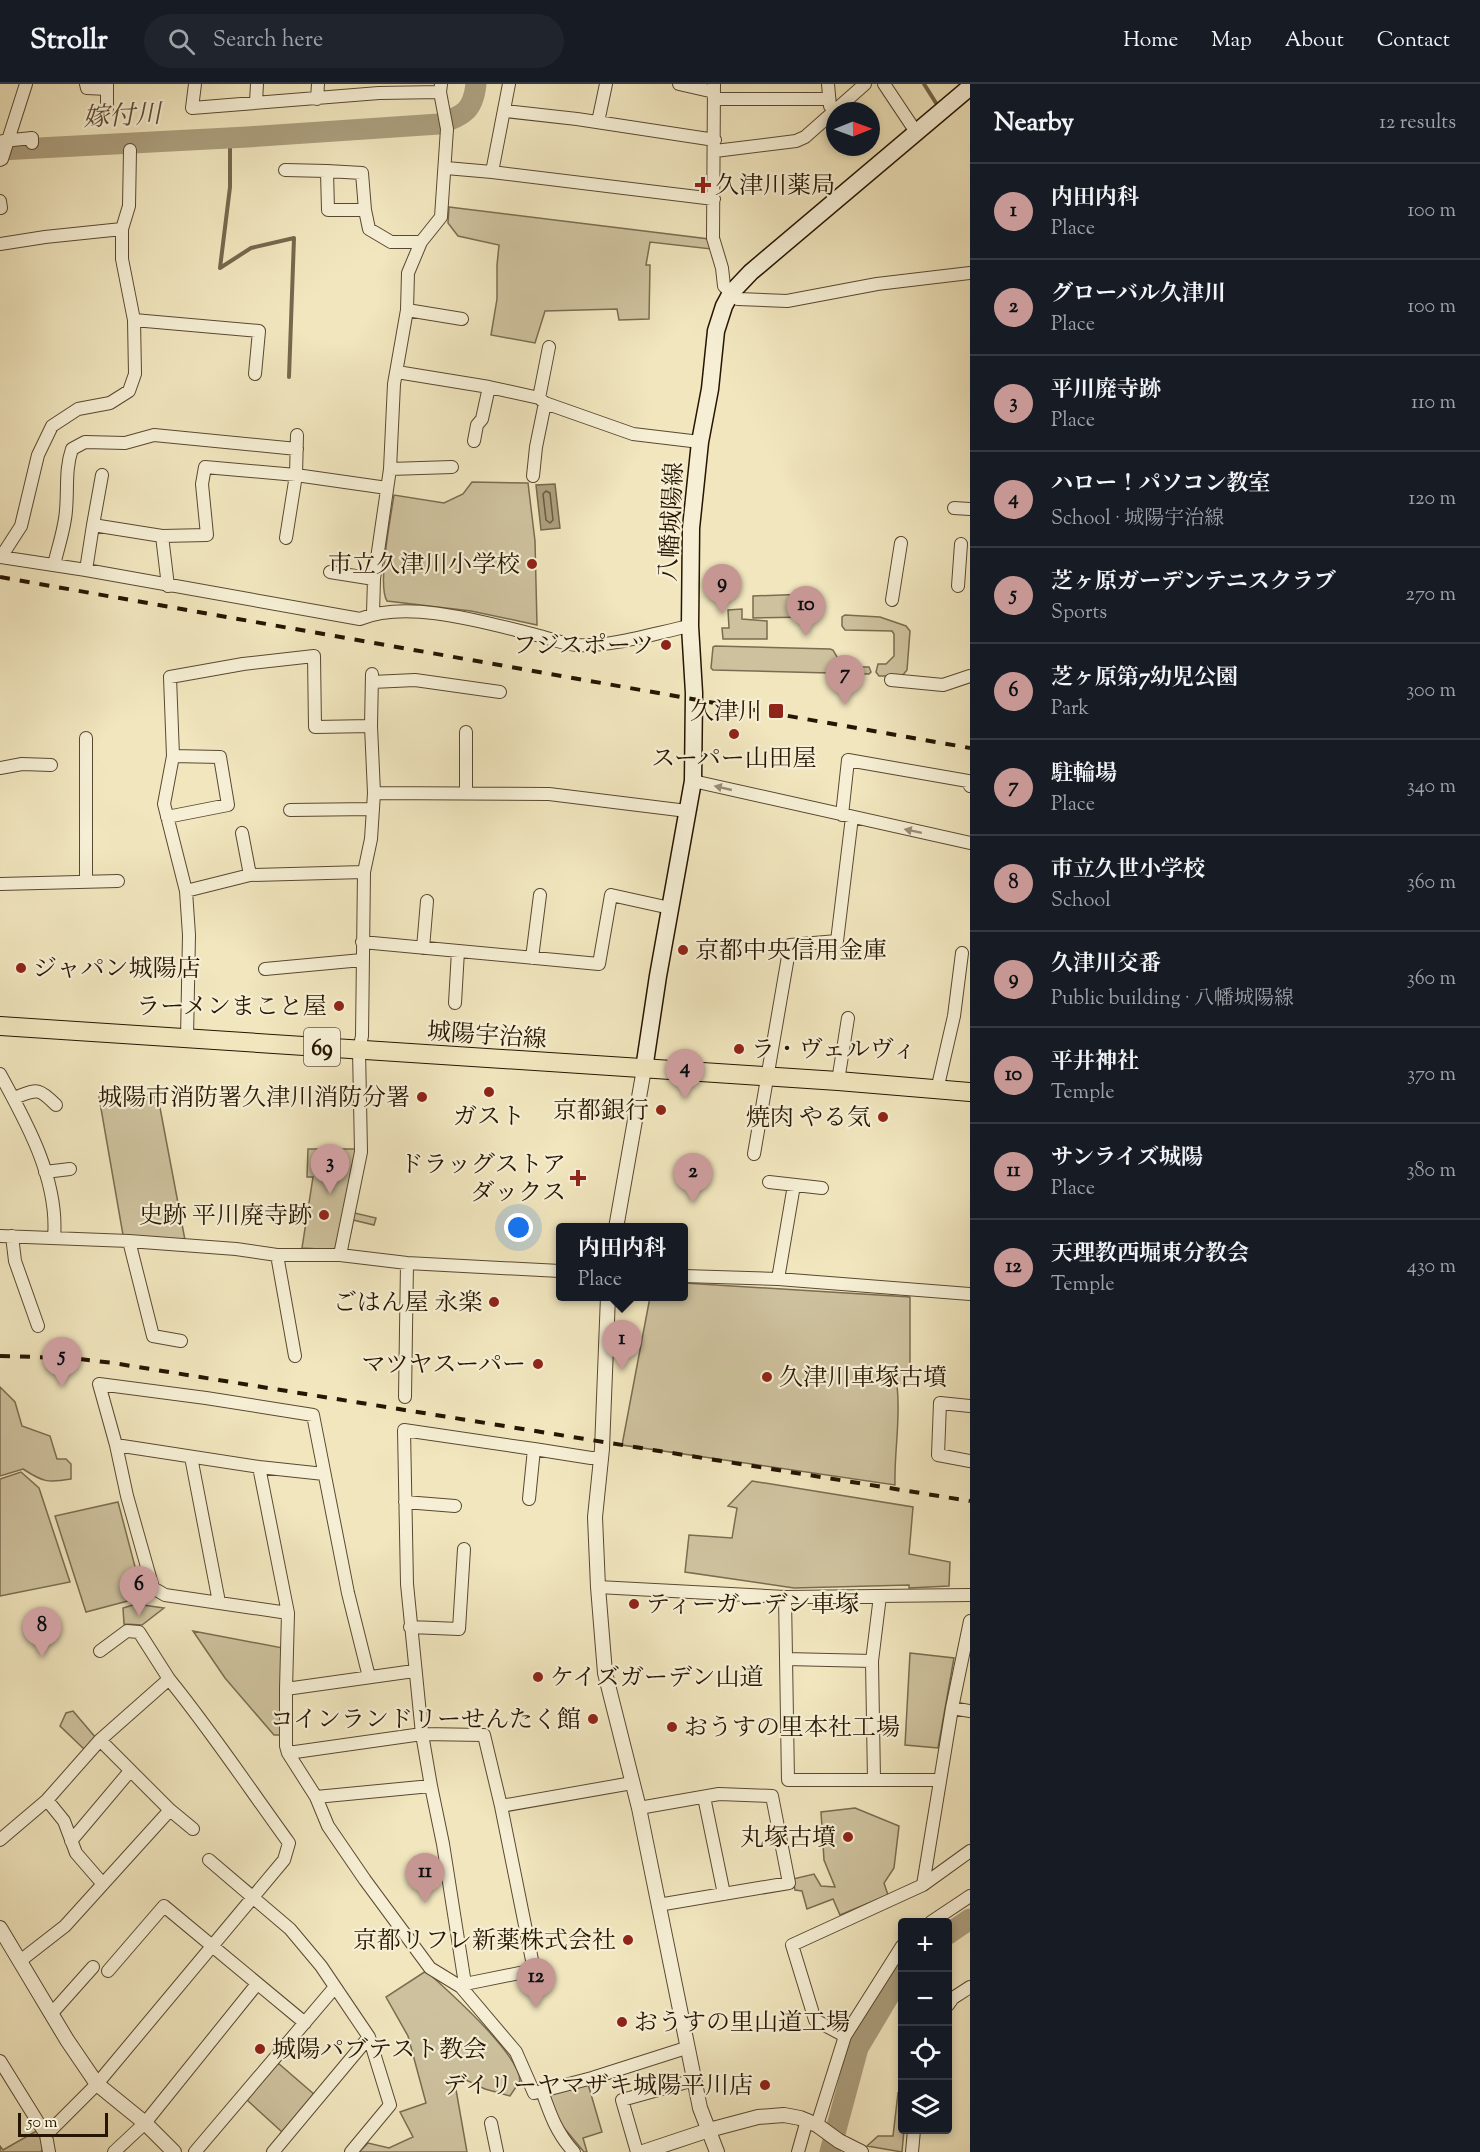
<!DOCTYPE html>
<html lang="en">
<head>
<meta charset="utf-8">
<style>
  :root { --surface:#171b24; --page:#20242c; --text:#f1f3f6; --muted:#9ea1a6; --line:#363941; --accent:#c59692 }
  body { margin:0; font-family:"Sorts Mill Goudy","Noto Serif JP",serif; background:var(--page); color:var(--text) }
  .controls { position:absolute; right:18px; bottom:18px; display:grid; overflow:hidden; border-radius:6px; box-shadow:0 3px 9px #0003 }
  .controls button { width:54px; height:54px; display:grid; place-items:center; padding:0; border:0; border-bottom:2px solid var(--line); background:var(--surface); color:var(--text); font:30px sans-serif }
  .compass { position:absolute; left:826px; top:18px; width:54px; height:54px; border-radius:50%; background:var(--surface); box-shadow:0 3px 9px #0003; rotate:89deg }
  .scale { position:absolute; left:18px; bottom:15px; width:90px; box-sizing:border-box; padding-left:6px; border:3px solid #261501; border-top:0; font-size:16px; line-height:21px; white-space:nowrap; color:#261501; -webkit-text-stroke:4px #f6efd5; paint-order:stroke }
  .you { position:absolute; left:519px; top:1144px; width:21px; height:21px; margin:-15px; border:4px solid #fff; border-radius:50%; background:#1a73e8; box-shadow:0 0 0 9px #1a73e833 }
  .badge { display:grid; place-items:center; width:39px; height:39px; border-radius:50%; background:var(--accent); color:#111; font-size:20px; font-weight:700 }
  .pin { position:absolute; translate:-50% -50px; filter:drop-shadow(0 2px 3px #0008) }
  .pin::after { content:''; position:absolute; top:32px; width:21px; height:18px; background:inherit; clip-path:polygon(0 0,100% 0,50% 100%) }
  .popup { position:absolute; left:556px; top:1139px; width:132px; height:78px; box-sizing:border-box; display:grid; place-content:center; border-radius:6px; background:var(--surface); filter:drop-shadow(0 2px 4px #0005); font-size:20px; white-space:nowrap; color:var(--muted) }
  .popup b { font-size:22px; color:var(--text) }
  .popup::after { content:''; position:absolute; left:50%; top:100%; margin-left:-12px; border:12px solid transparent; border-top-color:var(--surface) }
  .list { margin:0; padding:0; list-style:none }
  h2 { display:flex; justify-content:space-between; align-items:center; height:78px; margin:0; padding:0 24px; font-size:26px }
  h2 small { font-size:20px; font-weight:400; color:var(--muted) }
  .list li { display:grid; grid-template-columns:39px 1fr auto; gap:18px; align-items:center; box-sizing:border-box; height:96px; padding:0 24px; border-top:2px solid var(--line) }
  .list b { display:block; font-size:22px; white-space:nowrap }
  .list p { margin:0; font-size:20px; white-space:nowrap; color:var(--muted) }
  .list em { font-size:20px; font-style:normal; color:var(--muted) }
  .icon { flex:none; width:33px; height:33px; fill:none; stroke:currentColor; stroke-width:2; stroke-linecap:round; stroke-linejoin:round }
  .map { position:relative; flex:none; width:970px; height:2068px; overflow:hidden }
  header { display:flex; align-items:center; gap:36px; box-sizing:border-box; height:84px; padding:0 30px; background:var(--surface); border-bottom:2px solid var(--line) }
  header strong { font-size:28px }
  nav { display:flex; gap:33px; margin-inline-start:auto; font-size:21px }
  .search { width:420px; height:54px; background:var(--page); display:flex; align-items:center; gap:15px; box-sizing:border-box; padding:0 21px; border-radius:33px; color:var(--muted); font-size:22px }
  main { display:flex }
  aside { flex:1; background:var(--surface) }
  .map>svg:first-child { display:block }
</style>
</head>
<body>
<header>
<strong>Strollr</strong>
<div class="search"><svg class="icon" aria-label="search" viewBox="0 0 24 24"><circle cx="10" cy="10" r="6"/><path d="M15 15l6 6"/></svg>Search here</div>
<nav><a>Home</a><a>Map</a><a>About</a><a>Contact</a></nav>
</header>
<main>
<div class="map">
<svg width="970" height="2068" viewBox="0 0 970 2068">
  <rect width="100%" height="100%" fill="#f1e6be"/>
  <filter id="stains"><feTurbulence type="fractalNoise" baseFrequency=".00333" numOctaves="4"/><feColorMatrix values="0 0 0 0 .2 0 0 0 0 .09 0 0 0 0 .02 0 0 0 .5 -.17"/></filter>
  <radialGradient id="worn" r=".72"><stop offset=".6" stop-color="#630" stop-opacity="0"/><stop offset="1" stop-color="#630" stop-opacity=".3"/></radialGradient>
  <path fill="#cec29e" stroke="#7a6c50" stroke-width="1.5" d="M449,123L709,155L711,165L650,158L646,181H650L649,235L619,236L617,225L545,227L535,259L491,251L497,215V181L499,161L458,152L448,139Z
    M472,398L528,399L535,457L537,541L471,527L387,517C377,502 391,432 394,411L444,419L463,410Z
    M809,510V533L753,534V512Z
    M742,525V535L767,537V555H723L722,544H729L728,526Z
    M845,531L880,533L906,542L910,547L907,586L902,592H879L876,588L878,580H886L894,572V550L892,547L845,546L842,542V533Z
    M715,562L830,565L833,566L843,583H869L871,588L869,590L713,586L711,584L713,563Z
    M99,1013H158L185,1156L123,1151Z
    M308,1065H357L346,1127L376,1134L374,1141L353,1136L351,1148L338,1166L302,1164L313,1093H307Z
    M684,1199L910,1213V1293L897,1302C901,1335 894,1368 895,1401L622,1361L650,1213L684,1212Z
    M0,1303L15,1318L22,1342L50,1352L57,1375H66L71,1380V1395C47,1399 43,1398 23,1385L0,1392Z
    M21,1388L39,1404L70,1498L0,1512V1395Z
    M752,1397L913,1423L909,1470L950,1478L949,1502L909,1504V1501L794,1504L685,1488L689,1451L732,1454L737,1424L728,1422Z
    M118,1418L143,1513L86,1528L55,1432Z
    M136,1520L164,1524L142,1541L124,1540L123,1524Z
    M193,1547L283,1564L281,1651H274L225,1594Z
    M910,1569L954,1574L938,1664L905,1661Z
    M73,1627L96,1654L85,1666L60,1642L66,1629Z
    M855,1724L899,1742L894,1784L884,1799L888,1811L840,1831L833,1815L807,1825L802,1807L795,1806L793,1795L814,1790L821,1802L835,1803L824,1776L821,1728Z
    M426,1887C448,1907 519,1969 520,1997L510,2012L485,2005L466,1996H460L455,2000L467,2068H359L368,2059L389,2064L413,2053L400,2028L426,2019L408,1952L386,1913Z
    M278,1979L315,2011L282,2048L247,2016Z
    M588,2000L602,2048L583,2054L587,2068H584L555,2033L547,2011Z
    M898,2009L902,2010V2046H904L902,2068L867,2062L878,2052H893Z
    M38,2046L44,2063L41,2068H0V2062L3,2066Z"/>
  <path fill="#ac9f7e" stroke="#76684c" stroke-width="1.5" d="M555,400L560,444L541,446L536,401Z"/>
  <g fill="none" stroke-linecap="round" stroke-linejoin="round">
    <path stroke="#695a40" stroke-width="1.5" d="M546,407L550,409L553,436L550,439L546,436L543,410Z"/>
    <path stroke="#76684c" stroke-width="4" d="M924,0L936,19
      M230,54V103L220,184L251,164L294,154L289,293"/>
    <path stroke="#ac9f7e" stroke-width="21" d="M0,66L247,53L439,40C464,31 473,27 476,0
      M948,1850L970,1835
      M830,2068L858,1964L902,1890"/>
    <defs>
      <path id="minor" d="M86,0L87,4L107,5
        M195,0L192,24L379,9L440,8
        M679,0L714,8
        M714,0L713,154L722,184L724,202L738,215L787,217L877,200L970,189
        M828,0L830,22
        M884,0L916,48
        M317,15L318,0
        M714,15H828
        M256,18L257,0
        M107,26V0
        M505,27L577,35L715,56
        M598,38L606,0
        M3,57L32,54V59
        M715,67L796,57L805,53L865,0
        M0,76L2,75L26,0
        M446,84L492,88L714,115
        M285,86L327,87
        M492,88L509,0
        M0,117L1,124
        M365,126H328L327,87L362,89L365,126L369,145L391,158H421
        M0,160L45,153L122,145
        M407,226L462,235
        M134,236L259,247L255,290
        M397,288L489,303L539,314L545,319L633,350L700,358
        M539,314L549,263
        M474,357L477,341L482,335L489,303
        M390,385L452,383
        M533,392L536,363L545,319
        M954,424L970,425
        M93,441L102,391
        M162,452L168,502
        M286,454L296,391L297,351
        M0,473L86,486L360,535C409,515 486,539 536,551C549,554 563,560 577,561C612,563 655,549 690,542
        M1,473L21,442L38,371L52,342L78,325L110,319L129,307L135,290L134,236L122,175V145L129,122L130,66
        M54,481C58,463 65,444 66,426C68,405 65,385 72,365L85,358L125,359L154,351L297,365
        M86,486L93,441L162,452L207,451L202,400L205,383L296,391L387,404
        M330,488L374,495
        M958,502L961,460
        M892,516L901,459
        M373,529L374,495L390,385L394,300L407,226L408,189L421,158L441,133L447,45L440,8L441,0
        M891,596L943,601L970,592
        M372,598L415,596L500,608
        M466,648V708
        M86,654V797
        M0,684L22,680L51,681
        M693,697L970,759
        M374,709L549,710L687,727
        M290,726L372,725
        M842,731L848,676L968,697L970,702
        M167,733L228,721L220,673L173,672
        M242,749L250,791
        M0,800L118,797
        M186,807L250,791L364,788
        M362,858L599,880L611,811L670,824
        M423,864L427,817
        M532,874L540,811
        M265,885L362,876
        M455,919L458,867
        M187,954L189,851L186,807L164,720L173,672L170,593L243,580L314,572L315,643L371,642
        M0,990C27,1039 59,1097 54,1154
        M838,997L848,934
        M937,1006L954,932L962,869
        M13,1014C37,1006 37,1002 56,1021
        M754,1070L790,861L837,857L852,733
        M45,1088L70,1085
        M769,1098L822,1104
        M0,1152L129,1157L236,1165L277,1171H340L407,1179L560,1187
        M12,1152L15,1177L38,1242
        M129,1157L153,1252L181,1257
        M277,1171L295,1272
        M340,1171L361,1068L359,966L362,952L364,788L371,755L374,709L371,642L372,590
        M684,1192L778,1195L970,1210
        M778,1195L794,1101
        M405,1313L407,1179
        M970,1322L940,1319L938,1371L970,1377
        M116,1361L259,1383L324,1390
        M191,1373L219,1518
        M259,1383L288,1529L286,1605
        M529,1415L534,1365L591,1374H601
        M405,1418L455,1422
        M598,1503L785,1513L970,1511
        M785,1513L788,1696H940
        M288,1529L165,1511L153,1504L127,1412L116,1361L99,1300L206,1314L313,1331L348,1509L369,1593
        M410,1543L459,1545L464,1465
        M100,1567L127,1547L139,1548L169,1595
        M786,1575L872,1577
        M414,1587L286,1605V1662L288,1669L316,1713L328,1742L365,1796L430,1884L461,1903L516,1968L534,2009L542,2007C550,2030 557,2050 574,2068
        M952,1624L970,1537
        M970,1627L952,1624L923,1801L970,1767
        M288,1669L422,1650L407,1500L404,1346L534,1365
        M874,1696L872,1577L880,1512
        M431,1702L422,1650L484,1651L501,1722
        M316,1713L431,1702L443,1760L465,1900
        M704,1713L724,1810
        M47,1716L64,1737L76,1769L102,1799
        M639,1724L719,1710L772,1712L789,1799L658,1821
        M170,1726L193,1745
        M0,1756L47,1716L100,1656L169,1595C212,1648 249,1704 289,1759L284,1776L97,2000L46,2051
        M71,1757L130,1687
        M209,1776L290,1845L321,1882L369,1953L390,2021L351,2068
        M931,1838L970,1812
        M20,1877L65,1842L170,1726L100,1656
        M108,1887L164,1822L305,1939
        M461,1903L465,1900L534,1886L501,1722L632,1699
        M948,1921L953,1914L970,1903
        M52,1929L93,1883
        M845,1952L815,1936L792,1861L923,1801
        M0,1977L46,2051L49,2068
        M542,2007L592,1994L686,1964
        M491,2039L497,2068
        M817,2041L845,1952L902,1862
        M114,2068L145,2039L257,1900
        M195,2068L335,1903
        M273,2068L369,1953
        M637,2068L622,2016L694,1996
        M798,2068L807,2036
        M912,2068L914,2046"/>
      <path id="tertiary" d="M616,1144L644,985
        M608,1212L602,1365L595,1433L598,1503L605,1589L639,1724L700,2024L717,2068
        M0,1844L67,1956L97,2000L145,2039L174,2068
        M643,2068L709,2046L758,2033L784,2031L800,2034L817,2041L839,2057L861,2068"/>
      <path id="secondary" d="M644,985L658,892L693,697L694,609L690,542L691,444L700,358L710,305L716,247L724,222L731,209L751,188L970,3"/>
      <path id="primary" d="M0,942L838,997L970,1008"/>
    </defs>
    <use href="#minor" stroke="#594930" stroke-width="14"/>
    <use href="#tertiary" stroke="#594930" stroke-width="16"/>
    <use href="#secondary" stroke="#261501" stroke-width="19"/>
    <use href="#primary" stroke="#261501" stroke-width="20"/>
    <use href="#minor" stroke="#f6efd5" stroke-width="12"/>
    <use href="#tertiary" stroke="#f6efd5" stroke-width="14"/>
    <use href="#secondary" stroke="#f6efd5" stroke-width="16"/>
    <use href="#primary" stroke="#f1e6be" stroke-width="18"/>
    <path stroke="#261501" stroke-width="4" stroke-dasharray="10 10" stroke-linecap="butt" d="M0,493L970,664
      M0,1272L71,1274L113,1279L970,1417"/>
  </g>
  <defs><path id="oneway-solid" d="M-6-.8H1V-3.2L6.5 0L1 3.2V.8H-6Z" transform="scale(1.5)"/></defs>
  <g fill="#988d76">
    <use href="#oneway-solid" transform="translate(723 704) rotate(-167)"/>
    <use href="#oneway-solid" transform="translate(913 747) rotate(-168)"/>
  </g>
  <g fill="#8f2418" stroke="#f6efd5" stroke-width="2">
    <path d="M700 92h6v6h6v6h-6v6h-6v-6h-6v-6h6z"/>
    <circle cx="532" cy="480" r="6"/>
    <circle cx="666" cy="561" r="6"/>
    <rect x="768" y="619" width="16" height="16" rx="3"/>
    <circle cx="734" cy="650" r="6"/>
    <circle cx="683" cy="866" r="6"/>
    <circle cx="21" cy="884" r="6"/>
    <circle cx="339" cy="922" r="6"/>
    <circle cx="739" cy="965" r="6"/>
    <circle cx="489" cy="1008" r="6"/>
    <circle cx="422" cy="1013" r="6"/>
    <circle cx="661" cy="1026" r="6"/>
    <circle cx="883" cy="1033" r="6"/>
    <path d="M575 1085h6v6h6v6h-6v6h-6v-6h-6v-6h6z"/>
    <circle cx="324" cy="1131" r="6"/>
    <circle cx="494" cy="1218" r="6"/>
    <circle cx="538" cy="1280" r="6"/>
    <circle cx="767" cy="1293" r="6"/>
    <circle cx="634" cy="1520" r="6"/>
    <circle cx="538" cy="1593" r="6"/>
    <circle cx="593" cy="1635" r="6"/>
    <circle cx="672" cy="1643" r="6"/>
    <circle cx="848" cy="1753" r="6"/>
    <circle cx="628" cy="1856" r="6"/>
    <circle cx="622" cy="1938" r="6"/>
    <circle cx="260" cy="1965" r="6"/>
    <circle cx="765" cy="2001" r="6"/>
  </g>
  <g text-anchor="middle" stroke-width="4.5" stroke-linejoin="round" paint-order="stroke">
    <rect fill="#f6efd5" stroke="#645641" stroke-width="1.5" x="304" y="944" width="36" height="38" rx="4.5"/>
    <g font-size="22" font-weight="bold" fill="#261501">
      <text x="322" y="971">69</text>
    </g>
    <g font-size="24" fill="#261501" stroke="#f6efd5" text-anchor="end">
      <text x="715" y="109" text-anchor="start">久津川薬局</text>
      <text x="520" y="488">市立久津川小学校</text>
      <text x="654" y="569">フジスポーツ</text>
      <text x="762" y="635">久津川</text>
      <text x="734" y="682" text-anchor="middle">スーパー山田屋</text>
      <text x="695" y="874" text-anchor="start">京都中央信用金庫</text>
      <text x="33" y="892" text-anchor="start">ジャパン城陽店</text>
      <text x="327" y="930">ラーメンまこと屋</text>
      <text x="751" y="973" text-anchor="start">ラ・ヴェルヴィ</text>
      <text x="410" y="1021">城陽市消防署久津川消防分署</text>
      <text x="649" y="1034">京都銀行</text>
      <text x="489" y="1040" text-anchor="middle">ガスト</text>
      <text x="871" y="1041">焼肉 やる気</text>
      <text x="566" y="1088">ドラッグストア<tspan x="566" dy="28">ダックス</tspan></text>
      <text x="312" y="1139">史跡 平川廃寺跡</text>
      <text x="482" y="1226">ごはん屋 永楽</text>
      <text x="526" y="1288">マツヤスーパー</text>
      <text x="779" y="1301" text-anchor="start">久津川車塚古墳</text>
      <text x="646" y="1528" text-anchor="start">ティーガーデン車塚</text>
      <text x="550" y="1601" text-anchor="start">ケイズガーデン山道</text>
      <text x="581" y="1643">コインランドリーせんたく館</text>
      <text x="684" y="1651" text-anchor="start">おうすの里本社工場</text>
      <text x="836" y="1761">丸塚古墳</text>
      <text x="616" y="1864">京都リフレ新薬株式会社</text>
      <text x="634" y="1946" text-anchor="start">おうすの里山道工場</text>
      <text x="272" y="1973" text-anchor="start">城陽パブテスト教会</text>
      <text x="753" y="2009">デイリーヤマザキ城陽平川店</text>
    </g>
    <g font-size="24" fill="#261501" stroke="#f6efd5">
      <text transform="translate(671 438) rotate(-87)" y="8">八幡城陽線</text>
      <text transform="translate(487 951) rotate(4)" y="8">城陽宇治線</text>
    </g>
    <g font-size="26" font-style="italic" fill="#5c4c33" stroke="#f6efd5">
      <text transform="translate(122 31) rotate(-3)" y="9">嫁付川</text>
    </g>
  </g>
  <rect width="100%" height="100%" filter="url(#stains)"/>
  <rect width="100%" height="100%" fill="url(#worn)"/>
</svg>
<div class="controls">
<button>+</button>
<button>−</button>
<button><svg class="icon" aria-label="locate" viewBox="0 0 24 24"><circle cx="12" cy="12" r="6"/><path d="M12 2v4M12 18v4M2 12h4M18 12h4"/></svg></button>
<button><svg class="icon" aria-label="layers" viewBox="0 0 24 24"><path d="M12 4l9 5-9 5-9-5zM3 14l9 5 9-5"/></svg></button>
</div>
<svg class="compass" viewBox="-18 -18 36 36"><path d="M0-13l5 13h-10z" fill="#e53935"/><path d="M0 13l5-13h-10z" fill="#9ea1a6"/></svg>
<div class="scale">50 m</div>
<div class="you"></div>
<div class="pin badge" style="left:622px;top:1286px">1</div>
<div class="popup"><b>内田内科</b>Place</div>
<div class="pin badge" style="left:693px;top:1119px">2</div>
<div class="pin badge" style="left:330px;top:1110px">3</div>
<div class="pin badge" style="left:685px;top:1015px">4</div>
<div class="pin badge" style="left:62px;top:1303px">5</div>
<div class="pin badge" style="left:139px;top:1532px">6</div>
<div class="pin badge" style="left:845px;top:621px">7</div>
<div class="pin badge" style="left:42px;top:1573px">8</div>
<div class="pin badge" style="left:722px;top:530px">9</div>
<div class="pin badge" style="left:806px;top:552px">10</div>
<div class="pin badge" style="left:425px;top:1819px">11</div>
<div class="pin badge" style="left:536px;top:1924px">12</div>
</div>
<aside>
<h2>Nearby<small>12 results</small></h2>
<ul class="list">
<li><span class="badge">1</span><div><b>内田内科</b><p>Place</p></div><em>100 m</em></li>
<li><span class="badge">2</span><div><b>グローバル久津川</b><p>Place</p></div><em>100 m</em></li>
<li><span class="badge">3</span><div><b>平川廃寺跡</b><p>Place</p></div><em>110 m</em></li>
<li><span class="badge">4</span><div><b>ハロー！パソコン教室</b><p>School · 城陽宇治線</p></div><em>120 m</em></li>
<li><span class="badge">5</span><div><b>芝ヶ原ガーデンテニスクラブ</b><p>Sports</p></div><em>270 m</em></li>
<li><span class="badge">6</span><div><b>芝ヶ原第7幼児公園</b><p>Park</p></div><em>300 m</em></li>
<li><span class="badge">7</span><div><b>駐輪場</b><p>Place</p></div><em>340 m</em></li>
<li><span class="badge">8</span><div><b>市立久世小学校</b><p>School</p></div><em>360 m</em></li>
<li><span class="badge">9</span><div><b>久津川交番</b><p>Public building · 八幡城陽線</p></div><em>360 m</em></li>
<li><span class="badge">10</span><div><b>平井神社</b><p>Temple</p></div><em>370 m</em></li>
<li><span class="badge">11</span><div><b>サンライズ城陽</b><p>Place</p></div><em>380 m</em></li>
<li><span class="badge">12</span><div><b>天理教西堀東分教会</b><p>Temple</p></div><em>430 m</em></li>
</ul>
</aside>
</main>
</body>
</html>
